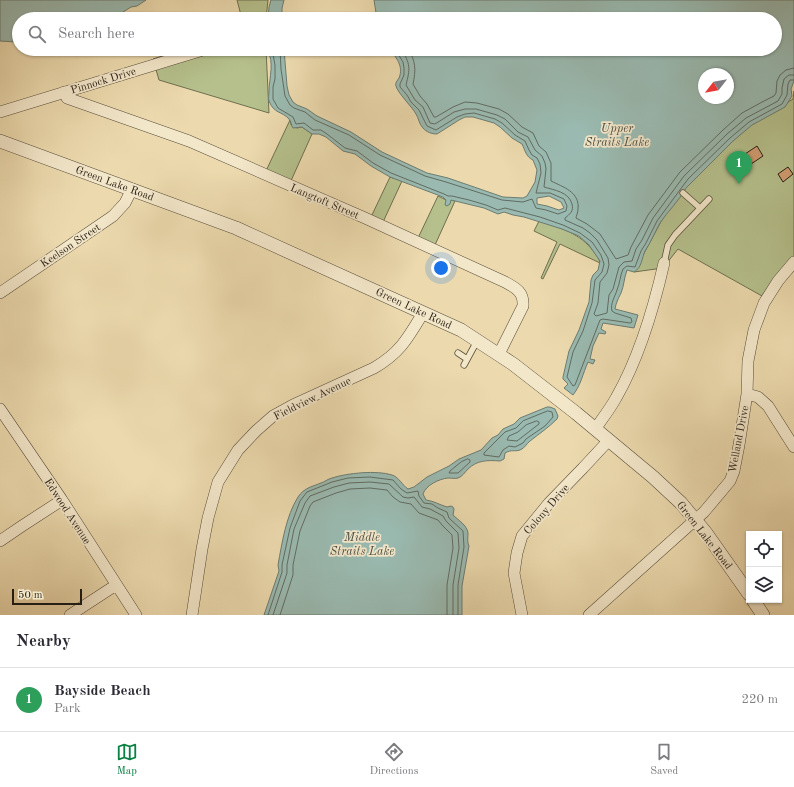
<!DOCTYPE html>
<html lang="en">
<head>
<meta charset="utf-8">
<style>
  :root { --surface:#fff; --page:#f7f7f7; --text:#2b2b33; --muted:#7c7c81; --line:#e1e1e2; --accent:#0b8043 }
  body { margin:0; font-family:"Old Standard TT",serif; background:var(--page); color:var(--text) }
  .controls { position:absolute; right:12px; bottom:12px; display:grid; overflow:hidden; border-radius:0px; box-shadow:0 1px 3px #0004 }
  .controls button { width:36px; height:36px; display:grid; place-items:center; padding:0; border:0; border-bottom:1px solid var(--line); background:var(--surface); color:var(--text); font:20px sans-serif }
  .compass { position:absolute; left:698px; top:68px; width:36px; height:36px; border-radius:50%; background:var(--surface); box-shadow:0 1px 3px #0004; rotate:239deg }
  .scale { position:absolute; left:12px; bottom:10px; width:70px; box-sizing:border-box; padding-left:4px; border:2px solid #271e14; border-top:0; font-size:11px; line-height:14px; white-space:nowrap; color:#271e14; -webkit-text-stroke:3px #f3e7ca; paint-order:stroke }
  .you { position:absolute; left:441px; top:268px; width:14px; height:14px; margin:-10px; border:3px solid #fff; border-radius:50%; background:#1a73e8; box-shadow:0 0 0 6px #1a73e833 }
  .badge { display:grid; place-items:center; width:26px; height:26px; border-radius:50%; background:var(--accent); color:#fff; font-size:13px; font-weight:700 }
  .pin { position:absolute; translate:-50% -33px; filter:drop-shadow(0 1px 2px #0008) }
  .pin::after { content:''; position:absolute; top:21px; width:14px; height:12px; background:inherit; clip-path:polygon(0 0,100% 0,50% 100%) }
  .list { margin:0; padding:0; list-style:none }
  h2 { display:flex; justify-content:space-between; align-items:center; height:52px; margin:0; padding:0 16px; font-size:17px }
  h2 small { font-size:13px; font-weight:400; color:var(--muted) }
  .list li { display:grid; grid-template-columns:26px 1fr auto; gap:12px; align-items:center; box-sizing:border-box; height:64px; padding:0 16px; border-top:1px solid var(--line) }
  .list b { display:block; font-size:15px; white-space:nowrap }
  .list p { margin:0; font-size:13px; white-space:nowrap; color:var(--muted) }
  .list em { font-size:13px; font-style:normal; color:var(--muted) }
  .icon { flex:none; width:22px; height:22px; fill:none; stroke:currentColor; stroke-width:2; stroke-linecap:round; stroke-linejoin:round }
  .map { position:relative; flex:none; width:794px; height:615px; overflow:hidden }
  .search { position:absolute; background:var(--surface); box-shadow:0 1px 3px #0004; left:12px; right:12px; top:12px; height:44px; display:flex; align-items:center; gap:10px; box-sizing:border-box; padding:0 14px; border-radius:22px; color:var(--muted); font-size:15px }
  .sheet { height:116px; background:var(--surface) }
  nav { display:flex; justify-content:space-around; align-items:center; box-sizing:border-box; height:56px; border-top:1px solid var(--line); background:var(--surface); font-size:11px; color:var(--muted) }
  nav a { display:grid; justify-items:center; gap:2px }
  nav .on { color:var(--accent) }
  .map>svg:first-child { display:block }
</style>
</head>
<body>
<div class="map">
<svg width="794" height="615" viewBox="0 0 794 615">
  <rect width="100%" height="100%" fill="#ecdaae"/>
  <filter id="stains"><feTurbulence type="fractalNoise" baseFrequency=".005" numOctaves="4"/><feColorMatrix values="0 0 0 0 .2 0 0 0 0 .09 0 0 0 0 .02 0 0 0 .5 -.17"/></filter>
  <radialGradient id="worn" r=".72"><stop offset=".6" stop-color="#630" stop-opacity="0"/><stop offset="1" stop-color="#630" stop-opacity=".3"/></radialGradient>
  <path fill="#b5c08c" stroke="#6e6f50" d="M237,0H268L266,19H242Z
    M183,49H266L269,113L159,80L153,59Z
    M794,91V257L773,280L762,296L678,249L663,268L634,272L665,214L704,154L793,99Z
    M290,120L291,125L297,128L302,127L312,134L290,183L265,173Z
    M390,177L402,181L383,222L371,217Z
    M438,196L446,200H451L455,201L435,245L418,238Z
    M539,221C561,228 580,233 594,252C597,256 599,258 600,263L560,244L543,279L541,278L557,242L534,231Z"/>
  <path fill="#9abab1" stroke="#6c7c72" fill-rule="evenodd" d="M0,0H146L137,6L131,7L112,19H19V41L16,42L0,41Z
    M271,0H284L282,8V19H268L269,7Z
    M374,0H794V81L791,89L792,96L785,107L752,125L733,141L686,188C679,201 668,211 660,223C655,232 651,242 645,251C642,257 642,268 634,272L627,270C624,278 624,286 621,293C618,299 616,303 615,309L638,315L634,328L603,323L601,329L606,332L605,334L599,333L593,346L590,359L595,360L593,364L588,362C583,373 581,385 573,395L564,388L568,384L563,379V377L569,351L579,330L589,302L591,280L593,275L598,270L600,261L589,245L579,236L562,229L524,217L513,215L504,212L498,214L484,208L451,200L450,204L447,206L445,205L446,200L443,197L390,177L371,166L355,154L343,151L326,137L319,134H312L302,127L293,128C291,125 291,121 289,119C282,111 274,114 269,101C268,98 269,95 269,92C269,77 275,63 267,49H284L287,86L289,95L293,102L297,105L307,109L317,116L351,132L382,152L427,173L448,178L503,197L523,198L527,196L535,182L537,170L533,160C526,157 525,150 522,144L512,138L500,127L494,123L473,117H465L459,120L437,134C432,134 426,132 423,128C419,124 419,119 416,114C413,108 397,92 396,86C395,83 397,81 399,78C404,66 396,58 390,49H775V19H377ZM704,74H728V98H704ZM549,196L561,202L564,208L559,210L547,206L537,204V198Z
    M547,407H550L555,409L558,416L557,419C548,428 540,433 530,441C526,444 525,448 520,450C514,452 512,449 505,453L504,459L500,461C488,460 477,460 468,469C465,472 462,477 458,478C455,479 452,478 448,478C439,479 426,485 423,494L426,500C434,501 440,505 447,507L451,506L453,507L454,509L453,515C458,520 467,525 468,533C468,538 467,542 469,546L462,586V615H264L279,571L278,565C282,543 286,516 298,497C304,488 311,487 321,483C324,482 328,479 332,478C347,473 377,470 392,475C399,477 402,485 408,489L414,487L427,477L449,466L459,459L481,450L492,438L498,435L503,429L514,424L520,418Z"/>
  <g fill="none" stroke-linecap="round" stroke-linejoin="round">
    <path stroke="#606c62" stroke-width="1" d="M272,49L275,65V79L273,87V99L278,108L293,117L296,124L304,123L313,130H321L327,134L345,148L357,151L373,163L391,173L444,194L448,196H452L469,200L486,205L498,210L505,208L540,217L563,225L580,233L592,242L601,255L604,264L602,272L595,280L592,303L583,331L573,352L567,377L573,386L575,385L600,320L603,319L630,323L632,322L631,318L615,313L612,311C610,303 615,297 617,290C620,283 620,276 623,269L627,266L635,267L641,251L646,243L657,221L688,179L730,138L749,122L782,104L787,95L788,84L790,80H794
      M280,49L281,69L285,96L290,105L294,108L305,112L315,120L349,135L380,155L425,176L446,182L502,200L523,202L532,199L536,208L546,210L558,214L566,211L567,206L564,199L550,193H536L541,173L540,164L537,158L532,155L529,150L525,141L515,135L502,123L495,119L474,113L465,114L457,117L436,130L427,126L419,110L411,102L407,95L400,87V84L404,75V68L403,62L395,49
      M401,49C411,64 410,69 406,85L415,100L423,107L430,123L435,124L454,112L465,109H476L497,115L505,119L518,132L528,137L535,150L542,156L545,163L546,169L544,187C554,190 569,192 572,204C574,211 570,214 565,218V220L583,228L590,233L597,240L608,258L609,265L607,273L600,282L598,303L594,314L596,316L607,313L609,295L613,289L619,267L624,262L632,261L636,249L642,240L653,218L684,176L727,134L746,118L778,101L782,94V88L784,79L789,75H794
      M408,49C416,61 416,70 413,84L420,96L427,104L434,117H436L453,107L465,102L477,103L499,109L508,114L522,127L533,133L539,146L546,152L551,163V181C563,187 580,192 578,209C578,213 576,216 576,218L587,224L600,234L616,259L628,255L631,247L648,215L680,172L723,130L742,113L764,101L774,96L776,93L777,81L780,75L786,70L794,68
      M548,411L552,412L553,417L545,426L526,439L523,443L515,447L509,446L503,450L499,457L484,455V453L505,432L516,428L523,421Z
      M537,421L539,422V424L517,441L507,440L509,436L518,432L526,425Z
      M468,459L470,460V462L458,473H449L450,471L461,462Z
      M268,615L282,572V565L290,528L300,501L307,492L332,482L348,478L370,477L393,480L401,489L407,493L418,491L419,496L424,503L432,504L438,508L447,512L449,518L463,531L464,547L458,585V615
      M273,615L287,573V565L294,529L305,503L310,496L334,487L349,483L370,482L389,484L403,497L408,498L414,497L422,507L430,509L443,516L446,521L458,533L459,548L453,585V615
      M280,615L293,575V565L300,531L310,506L313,502L336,493L350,489L370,488L387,490L393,497L400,502L411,504L419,513L438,520L442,525L452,535L453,548L447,585V615"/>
  </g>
  <path fill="#d29e73" stroke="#271e14" d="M757,146L763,156L748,166L742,156Z
    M788,167L793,174L783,182L778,174Z"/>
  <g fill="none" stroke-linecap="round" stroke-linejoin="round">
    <defs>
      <path id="service" d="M683,193L700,208
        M664,263L668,245L675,235L709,199
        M458,353L467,359
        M464,365L477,341"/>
      <path id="minor" d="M64,92L67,98L189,141L365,218L505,282C516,288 524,292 523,306L499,354
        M0,112L206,49
        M0,293L113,216L125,203L132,189
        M747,394L758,397L768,406L794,447
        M0,409L62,500L136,615
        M595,429C602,419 610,409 616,398C639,358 654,307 664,263
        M0,541L22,526L62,500
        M70,615L116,585
        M192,615L202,549L208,518L218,482L238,450L256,431L273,416L293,405L374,368C400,353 408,338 423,313
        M522,615L514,573L517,553L522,536L549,503L583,468L609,440
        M589,615L704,512L730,481L734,471L739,445L747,394L748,361L754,330L764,303L778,281L794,262"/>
      <path id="tertiary" d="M0,141L236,228L461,330L513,364L576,413L653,477L681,503L706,533L749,594
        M753,600L763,615"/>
    </defs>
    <use href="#service" stroke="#584d3a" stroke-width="7"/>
    <use href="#minor" stroke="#584d3a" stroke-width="12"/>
    <use href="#tertiary" stroke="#584d3a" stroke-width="14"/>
    <use href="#service" stroke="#f3e7ca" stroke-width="5.5"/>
    <use href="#minor" stroke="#f3e7ca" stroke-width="11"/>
    <use href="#tertiary" stroke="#f3e7ca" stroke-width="13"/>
  </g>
  <g text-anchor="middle" stroke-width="3.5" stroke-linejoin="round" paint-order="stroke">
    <g font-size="11" fill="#271e14" stroke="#f3e7ca">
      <text transform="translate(103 80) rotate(-17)" y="4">Pinnock Drive</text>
      <text transform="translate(115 183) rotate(20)" y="4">Green Lake Road</text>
      <text transform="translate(325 201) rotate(23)" y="4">Langtoft Street</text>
      <text transform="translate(70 245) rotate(-34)" y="4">Keelson Street</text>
      <text transform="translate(414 308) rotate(25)" y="4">Green Lake Road</text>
      <text transform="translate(312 398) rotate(-26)" y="4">Fieldview Avenue</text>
      <text transform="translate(738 439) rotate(-79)" y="4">Welland Drive</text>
      <text transform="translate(546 509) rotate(-49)" y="4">Colony Drive</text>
      <text transform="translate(68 511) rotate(57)" y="4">Edwood Avenue</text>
      <text transform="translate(705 535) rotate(52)" y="4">Green Lake Road</text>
    </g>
    <g font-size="12" font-style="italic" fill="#4a4d43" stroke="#f3e7ca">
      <text x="617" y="132">Upper<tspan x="617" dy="14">Straits Lake</tspan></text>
      <text x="362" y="541">Middle<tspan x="362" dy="14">Straits Lake</tspan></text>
    </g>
  </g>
  <rect width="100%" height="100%" filter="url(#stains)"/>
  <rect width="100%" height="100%" fill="url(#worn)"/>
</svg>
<div class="controls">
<button><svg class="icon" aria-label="locate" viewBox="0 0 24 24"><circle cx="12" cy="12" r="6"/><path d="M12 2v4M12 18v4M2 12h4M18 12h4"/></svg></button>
<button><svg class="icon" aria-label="layers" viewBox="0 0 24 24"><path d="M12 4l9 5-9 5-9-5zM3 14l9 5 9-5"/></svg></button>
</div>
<svg class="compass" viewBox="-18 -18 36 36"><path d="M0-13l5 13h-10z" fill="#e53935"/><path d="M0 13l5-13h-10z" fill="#7c7c81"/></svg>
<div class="scale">50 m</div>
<div class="you"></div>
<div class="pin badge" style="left:739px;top:184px;background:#2e9e5b">1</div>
<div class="search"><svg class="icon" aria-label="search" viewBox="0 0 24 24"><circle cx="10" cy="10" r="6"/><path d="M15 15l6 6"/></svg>Search here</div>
</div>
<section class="sheet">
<h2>Nearby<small></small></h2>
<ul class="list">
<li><span class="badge" style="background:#2e9e5b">1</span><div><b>Bayside Beach</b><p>Park</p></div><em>220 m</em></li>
</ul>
</section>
<nav>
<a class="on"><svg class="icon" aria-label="map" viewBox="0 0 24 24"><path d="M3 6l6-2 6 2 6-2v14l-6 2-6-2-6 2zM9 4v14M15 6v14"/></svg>Map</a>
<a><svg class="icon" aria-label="directions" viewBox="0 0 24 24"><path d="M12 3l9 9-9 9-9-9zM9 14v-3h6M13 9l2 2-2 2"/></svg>Directions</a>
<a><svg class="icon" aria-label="saved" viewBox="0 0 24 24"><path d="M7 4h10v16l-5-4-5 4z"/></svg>Saved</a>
</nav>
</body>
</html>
